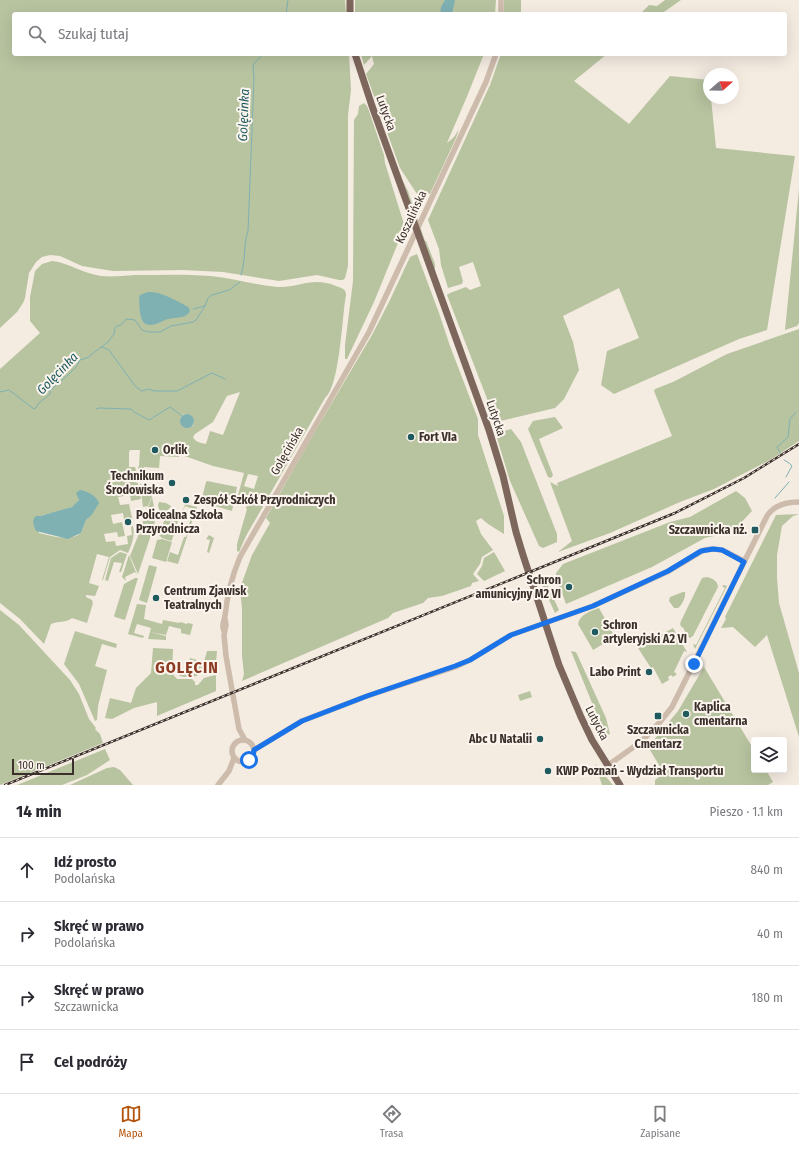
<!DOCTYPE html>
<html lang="pl">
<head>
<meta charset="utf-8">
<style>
  :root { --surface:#fff; --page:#f7f7f7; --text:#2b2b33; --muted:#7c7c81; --line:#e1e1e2; --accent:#b45309 }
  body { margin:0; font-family:"Fira Sans Condensed",sans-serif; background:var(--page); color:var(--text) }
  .controls { position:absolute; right:12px; bottom:12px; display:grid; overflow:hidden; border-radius:4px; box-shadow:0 4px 16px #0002 }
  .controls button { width:36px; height:36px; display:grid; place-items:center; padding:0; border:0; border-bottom:1px solid var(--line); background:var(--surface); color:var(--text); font:20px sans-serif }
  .compass { position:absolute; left:703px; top:68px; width:36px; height:36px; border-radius:50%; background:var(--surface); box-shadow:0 4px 16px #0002; rotate:70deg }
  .scale { position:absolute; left:12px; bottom:10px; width:62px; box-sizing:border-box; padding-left:4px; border:2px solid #3b302b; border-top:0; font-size:11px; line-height:14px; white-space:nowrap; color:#3b302b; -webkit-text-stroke:3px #fbf5ee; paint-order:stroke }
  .stop { position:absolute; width:12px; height:12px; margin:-9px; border:3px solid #1a73e8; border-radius:50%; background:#fff }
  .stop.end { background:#1a73e8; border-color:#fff; box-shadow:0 1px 4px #0008 }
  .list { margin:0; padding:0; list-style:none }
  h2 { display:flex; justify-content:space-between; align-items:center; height:52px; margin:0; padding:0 16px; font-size:17px }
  h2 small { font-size:13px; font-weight:400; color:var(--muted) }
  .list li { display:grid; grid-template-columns:26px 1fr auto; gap:12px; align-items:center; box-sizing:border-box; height:64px; padding:0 16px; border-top:1px solid var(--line) }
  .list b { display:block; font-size:15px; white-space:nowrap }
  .list p { margin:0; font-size:13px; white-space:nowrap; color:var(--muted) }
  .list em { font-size:13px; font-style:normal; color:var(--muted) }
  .icon { flex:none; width:22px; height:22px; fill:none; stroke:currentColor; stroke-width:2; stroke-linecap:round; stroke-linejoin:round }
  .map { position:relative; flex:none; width:799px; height:785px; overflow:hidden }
  .search { position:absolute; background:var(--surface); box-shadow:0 4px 16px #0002; left:12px; right:12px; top:12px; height:44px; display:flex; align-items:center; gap:10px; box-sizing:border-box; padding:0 14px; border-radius:4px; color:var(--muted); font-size:15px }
  .sheet { height:308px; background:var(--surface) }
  nav { display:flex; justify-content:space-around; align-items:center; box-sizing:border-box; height:56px; border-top:1px solid var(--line); background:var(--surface); font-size:11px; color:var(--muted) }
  nav a { display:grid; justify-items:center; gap:2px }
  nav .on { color:var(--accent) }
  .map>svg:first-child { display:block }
</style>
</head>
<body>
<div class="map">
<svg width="799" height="785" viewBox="0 0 799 785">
  <rect width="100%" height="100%" fill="#f4ebe1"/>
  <path fill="#b8c4a0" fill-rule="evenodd" d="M0,0H345L346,14H14V54H349L351,90L348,115V266L345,278L343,280H339L317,275L279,281L223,272L183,270L113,271L82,266L60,256L50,255L42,257L36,262L29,273L25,298L23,303L17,312L0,328Z
    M355,0H496L495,14H355Z
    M504,0H521V14H504Z
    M665,0H681L661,14H640L649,5L657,6Z
    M361,54H484L468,94L447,143L454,137L459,129L456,138L430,194L424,192L417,194L400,168L366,74L374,64L372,56L364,65Z
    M501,54H607L574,81L629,124L670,76L709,80V98H711L716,148L795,156L767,330L739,339L614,394L601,385L607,351L639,338L619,288L563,316L573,342L579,370L564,399L555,408L496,422L447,295L450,293L466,287L470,290L481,286L473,262L459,267L463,281L462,284L448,288L441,265L439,249L428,220L490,85Z
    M364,103L367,106L369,111L384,155L385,163L408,237L402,238L398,243L374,302L347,359H345V345L353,281L354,120L358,114L359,106Z
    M402,179L408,191L425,241H426L435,264V271Z
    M799,189V323L797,326L785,330Z
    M417,254L439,313L450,346L478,419V435L504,516V534L488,524L481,518L476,521L481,534L493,550L482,557L480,564L473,574L479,581L472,583L471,586L442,596L428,598L423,603L393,613L388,618L242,681L244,674L242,656V609L240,588L252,555L270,523L266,518L314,433L372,335L389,302L410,257Z
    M52,261C69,263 82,273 101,276C112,277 123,276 134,275C160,275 186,274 211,276C233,278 255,285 277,287C300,288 312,276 336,286C342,288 346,289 346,295C342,316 340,386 325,398L246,536L239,552L237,551V544L247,509H246L248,500L240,498L238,495L244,473L213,466L179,454V457L160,456L159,468L144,467L141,481L138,467L139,466L140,450H130L129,452V467H135L139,482L115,476V477L138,483L141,499L131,501L130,495L118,497L120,505L129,504L132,518L124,519L123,513L111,515L113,524L122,522L125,536L118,537L117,532L104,534L106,542L115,541L116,546L128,544L127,536L132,535L131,527L133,526C135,536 132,544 128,553L120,550L110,557L103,580H102L109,557L97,554L89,583L99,586L95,596L86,595V597L92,600L93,603L87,623L72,618C66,623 58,621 51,624L44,644L20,619L0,603V369L40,333L30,321V297L35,271L42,264ZM240,392L223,435L210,431L206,444C201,443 195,442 193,437L195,434L213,422L227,396ZM184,414L191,415L194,422L193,426L181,417ZM248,474L258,476L254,489L244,486ZM79,499L91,516L86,520L81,533C70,542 52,536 39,533L36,516H40C51,512 76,511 79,499Z
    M799,329V441L770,460L714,489L680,502L610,533L558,552L572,541L550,482L558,486L557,483L672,436L654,391L655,389L673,382L727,354Z
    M555,417L563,428L539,439L553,475L551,478L548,477L528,429L533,421Z
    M511,429L521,442L557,534V542L543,548L539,546L510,481L497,438L501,432Z
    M207,481L237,487L232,511L201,502L206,482Z
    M140,484L153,487L152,496L148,506L143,507Z
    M736,491L745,498L752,511L734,530L726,536L723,534L705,538L652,567L566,604L556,576V573L563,564L670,522L690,517Z
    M152,497L156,516L154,525L150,526L142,524Z
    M159,502L166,503L171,506L170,508L162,514L160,513L158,505Z
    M185,504L197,507L178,564L167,561L170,552L178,555L184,537H186L193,509L185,506L181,516Z
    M170,514L179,517V518L172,540L171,541L162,538L159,535L164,521Z
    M799,514L793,516L782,526L777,555V578L779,603L799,673V737L767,635L755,647L733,627L721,628L726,619L725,617L776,515Z
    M142,526L149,528L152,532L138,574L130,556Z
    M209,535L214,538L209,553L207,552L210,540L206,539Z
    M162,539L172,542L166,562L152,558L157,540Z
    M120,552L127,554L121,572H119L122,563L114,562L108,581L105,580L111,558Z
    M494,552L505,571L484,581L477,574L482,566L484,558Z
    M129,555L137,575L135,572L125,577L126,581L122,577Z
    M149,565L157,567L147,603L139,600Z
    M543,576L559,610L555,613L539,578Z
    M707,577C712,578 718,581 718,587L693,636L690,638L687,636L683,627L682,628L680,624L681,621L702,578Z
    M135,578H138L125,620L115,617L114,616L124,584Z
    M724,585L727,586L695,649L693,644L696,645L725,588L722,586Z
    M683,592H685C686,597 682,605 678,608H674L669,601L670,597Z
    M137,604L146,605L144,619L162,624L163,620L179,623L180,622L187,624V623L193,624L190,635L181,633V629L169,626L166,635L150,632L151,628L137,624L134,633L144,636L143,638L128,634Z
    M599,608L615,637L593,650L578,624C580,614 591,611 599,608Z
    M0,610L19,625L70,680L79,694L89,719L96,728L95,729L100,734L103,743L0,785Z
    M673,628L687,652L684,651L674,672L677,674L673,677L671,675L668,677L669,680L662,684L653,667L651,668L638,648Z
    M75,631L117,644L116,648L102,644L95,666L107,670L98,706L97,720L95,721L79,684L64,664Z
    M150,632L166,636V640L148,639Z
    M153,648L173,649L172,673L177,679H192L195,682V685H198L204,678L215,675L216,676V691L157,716V702L134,708L112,719L105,718L110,698L131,703L136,688L151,673Z
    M207,651H217L215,672L199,673L197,676C186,677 175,680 175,665H181L182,669L188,670L190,658L204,662Z
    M571,651L576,652L606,718L610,734L605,735Z
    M704,667L754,750V770H766L773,782L768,785H655V780L664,773L648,747L678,711Z
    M530,691L532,697L520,701L518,695Z
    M105,749L110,760L87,775L62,785H17Z
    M595,764L613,785H602Z
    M114,767L120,770L133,785H70L107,768Z"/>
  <path fill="#7fb0b2" d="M445,0H455L452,14H440L441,7Z
    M148,292C163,292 175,300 188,307L190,310L189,313C183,319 176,317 168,319C162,321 156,325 150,325C138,325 140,306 139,298L140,295Z
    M180 421a7 7 0 1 1 14 0a7 7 0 1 1-14 0Z
    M80,490C87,491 97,496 99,503L91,516L86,520L81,533L68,539L36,531C34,526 31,520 36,516H40L72,507L79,500L76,493Z"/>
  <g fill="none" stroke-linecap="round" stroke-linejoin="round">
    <path stroke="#7fb0b2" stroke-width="1" d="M286,14L288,0
      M241,275C246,260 243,246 248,231L254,78L253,65L263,54
      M193,309L205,306
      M102,347L109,350L135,386L142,391L149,389L154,391H177L212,373L225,379
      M0,392L9,390L34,409L36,408L38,404L50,394V391L56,385L68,375L76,367L80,360L87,358L109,341L114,334L115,328L117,326L121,325L126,319L135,320L142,330L148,332H160L171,326L193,322L196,320L205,306L208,298L212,295L229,290L240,282
      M96,409L99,408L131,409L134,412L149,420L170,407L182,416
      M780,453L777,447L788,437L790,419L796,412
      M784,460L789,463L792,466L786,477
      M775,498L789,482"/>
    <path stroke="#cdbbac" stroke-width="5.5" d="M501,0V14
      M225,619L226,625L224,635L226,656L239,729L245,740
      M224,631C221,625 224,622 225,616C227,595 232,576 240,557L369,332L486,82L496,54
      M232 751a11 11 0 1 1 22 0a11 11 0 1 1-22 0Z
      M254,750L302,721L367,696L455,667L470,660L511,635L593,606L669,571L704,550L713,549L722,550L744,561
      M607,766L642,741L660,722L672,707L767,516C774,505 786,502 799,502
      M218,785L229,771L234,758"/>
    <path stroke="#7d675c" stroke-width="7" d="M350,0V14
      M355,54L372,106L489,430L503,476L516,532L523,555L559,665L581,717L592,740L620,785"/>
    <defs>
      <path id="rail" d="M5,785L675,513L744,478L799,444"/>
    </defs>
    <use href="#rail" stroke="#3b302b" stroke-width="2.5"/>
    <use href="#rail" stroke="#fbf5ee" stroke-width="1" stroke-dasharray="3" stroke-linecap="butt"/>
  </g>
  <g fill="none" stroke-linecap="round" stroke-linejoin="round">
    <path stroke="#1a73e8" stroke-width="5" d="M249,760L253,756L254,750L302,721L367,696L455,666L470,660L511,635L593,606L668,571L701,551L713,549L722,550L744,562L694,664"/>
  </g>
  <g fill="#1f5a5e" stroke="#fbf5ee" stroke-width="1.5">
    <circle cx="411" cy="437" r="4"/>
    <circle cx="155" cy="450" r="4"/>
    <circle cx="172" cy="483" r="4"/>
    <circle cx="186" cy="500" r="4"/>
    <circle cx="128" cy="522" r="4"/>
    <rect x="751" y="526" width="8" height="8" rx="2"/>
    <circle cx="569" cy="587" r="4"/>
    <circle cx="156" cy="598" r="4"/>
    <circle cx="595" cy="632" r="4"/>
    <circle cx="649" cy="672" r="4"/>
    <circle cx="686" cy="714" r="4"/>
    <rect x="654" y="712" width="8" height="8" rx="2"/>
    <circle cx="540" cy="739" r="4"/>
    <circle cx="548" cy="771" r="4"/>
  </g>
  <g text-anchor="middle" stroke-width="4" stroke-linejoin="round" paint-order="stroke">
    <g font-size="12" fill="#3b302b" stroke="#fbf5ee">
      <text transform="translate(386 113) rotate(70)" y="4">Lutycka</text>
      <text transform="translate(411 217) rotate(-65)" y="4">Koszalińska</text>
      <text transform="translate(496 418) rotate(71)" y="4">Lutycka</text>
      <text transform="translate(287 451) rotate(-60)" y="4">Golęcińska</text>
      <text transform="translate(597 723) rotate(63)" y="4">Lutycka</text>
    </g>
    <g font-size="12" font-weight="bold" fill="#3b302b" stroke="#fbf5ee" text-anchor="start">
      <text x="419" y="441">Fort VIa</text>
      <text x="163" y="454">Orlik</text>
      <text x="164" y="480" text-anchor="end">Technikum<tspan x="164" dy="14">Środowiska</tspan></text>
      <text x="194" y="504">Zespół Szkół Przyrodniczych</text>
      <text x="136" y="519">Policealna Szkoła<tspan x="136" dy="14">Przyrodnicza</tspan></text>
      <text x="747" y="534" text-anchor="end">Szczawnicka nż.</text>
      <text x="561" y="584" text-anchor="end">Schron<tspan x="561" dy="14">amunicyjny M2 VI</tspan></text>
      <text x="164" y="595">Centrum Zjawisk<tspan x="164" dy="14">Teatralnych</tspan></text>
      <text x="603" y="629">Schron<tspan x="603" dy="14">artyleryjski A2 VI</tspan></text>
      <text x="641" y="676" text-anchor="end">Labo Print</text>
      <text x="694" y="711">Kaplica<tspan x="694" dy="14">cmentarna</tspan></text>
      <text x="658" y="734" text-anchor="middle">Szczawnicka<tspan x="658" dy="14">Cmentarz</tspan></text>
      <text x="532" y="743" text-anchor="end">Abc U Natalii</text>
      <text x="556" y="775">KWP Poznań - Wydział Transportu</text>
    </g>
    <g font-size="13" font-style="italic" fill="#1f5a5e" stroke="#fbf5ee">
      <text transform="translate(243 115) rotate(-88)" y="5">Golęcinka</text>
      <text transform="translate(57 373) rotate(-46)" y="5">Golęcinka</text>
    </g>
    <g font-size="16" font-weight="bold" letter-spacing="1" fill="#8c3b22" stroke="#fbf5ee">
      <text x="187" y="673">GOLĘCIN</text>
    </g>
  </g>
</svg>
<div class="controls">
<button><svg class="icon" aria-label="layers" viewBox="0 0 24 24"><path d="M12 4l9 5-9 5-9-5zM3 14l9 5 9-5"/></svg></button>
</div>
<svg class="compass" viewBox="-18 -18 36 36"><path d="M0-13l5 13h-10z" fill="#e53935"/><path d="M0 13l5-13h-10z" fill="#7c7c81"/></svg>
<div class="scale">100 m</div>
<div class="stop" style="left:249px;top:760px"></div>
<div class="stop end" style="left:694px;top:664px"></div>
<div class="search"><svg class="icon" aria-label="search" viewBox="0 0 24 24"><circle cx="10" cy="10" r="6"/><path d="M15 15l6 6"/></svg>Szukaj tutaj</div>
</div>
<section class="sheet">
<h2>14 min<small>Pieszo · 1.1 km</small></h2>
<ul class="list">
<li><svg class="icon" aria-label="ahead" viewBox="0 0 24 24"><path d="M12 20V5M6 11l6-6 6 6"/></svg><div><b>Idź prosto</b><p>Podolańska</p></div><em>840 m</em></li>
<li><svg class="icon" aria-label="right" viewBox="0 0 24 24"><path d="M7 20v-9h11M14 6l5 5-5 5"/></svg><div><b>Skręć w prawo</b><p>Podolańska</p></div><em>40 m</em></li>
<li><svg class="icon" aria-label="right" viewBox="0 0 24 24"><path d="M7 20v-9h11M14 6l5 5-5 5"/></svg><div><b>Skręć w prawo</b><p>Szczawnicka</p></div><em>180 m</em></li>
<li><svg class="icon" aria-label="arrive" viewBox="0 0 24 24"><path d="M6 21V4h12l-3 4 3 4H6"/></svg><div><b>Cel podróży</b></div></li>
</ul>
</section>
<nav>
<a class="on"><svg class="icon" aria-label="map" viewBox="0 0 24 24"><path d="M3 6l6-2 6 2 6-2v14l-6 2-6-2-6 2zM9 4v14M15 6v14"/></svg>Mapa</a>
<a><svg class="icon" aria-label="directions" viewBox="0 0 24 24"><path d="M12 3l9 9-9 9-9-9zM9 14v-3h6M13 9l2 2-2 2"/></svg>Trasa</a>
<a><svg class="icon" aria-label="saved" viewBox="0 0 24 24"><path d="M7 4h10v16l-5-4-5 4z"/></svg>Zapisane</a>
</nav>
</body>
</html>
